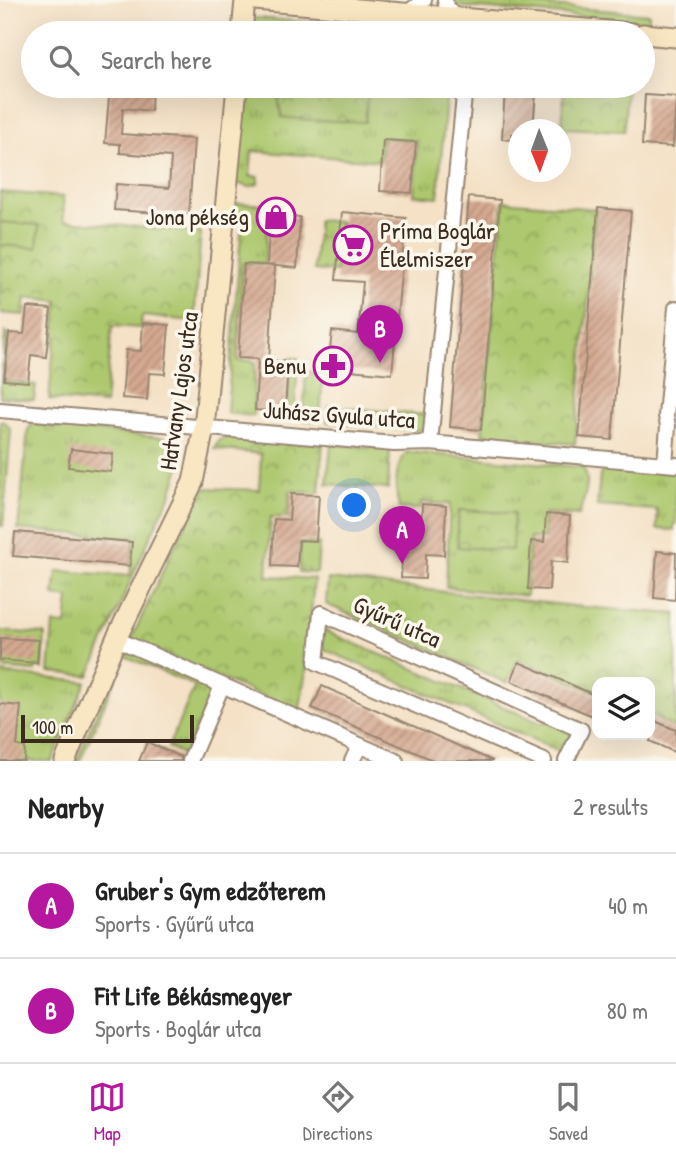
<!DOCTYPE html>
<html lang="en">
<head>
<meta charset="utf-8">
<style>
  :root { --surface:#fff; --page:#f2f2f2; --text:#222; --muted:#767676; --line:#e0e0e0; --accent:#b5179e }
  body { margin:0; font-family:"Patrick Hand",sans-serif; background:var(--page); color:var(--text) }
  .controls { position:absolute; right:21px; bottom:21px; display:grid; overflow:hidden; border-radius:14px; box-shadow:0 7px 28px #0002 }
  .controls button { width:63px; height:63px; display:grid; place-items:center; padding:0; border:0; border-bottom:2px solid var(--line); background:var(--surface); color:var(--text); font:35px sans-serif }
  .compass { position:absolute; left:508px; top:119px; width:63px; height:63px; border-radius:50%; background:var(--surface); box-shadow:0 7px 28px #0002; rotate:179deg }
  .scale { position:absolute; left:21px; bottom:18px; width:173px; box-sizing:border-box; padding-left:7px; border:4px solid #3b2a1e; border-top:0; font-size:19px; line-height:24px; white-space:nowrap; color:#3b2a1e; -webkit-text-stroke:5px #fbf7ec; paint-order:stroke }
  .you { position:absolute; left:355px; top:506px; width:24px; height:24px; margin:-18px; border:5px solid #fff; border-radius:50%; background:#1a73e8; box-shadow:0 0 0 10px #1a73e833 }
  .badge { display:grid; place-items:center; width:46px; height:46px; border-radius:50%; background:var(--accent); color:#fff; font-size:23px; font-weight:700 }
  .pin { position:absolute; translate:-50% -58px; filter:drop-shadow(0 2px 4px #0008) }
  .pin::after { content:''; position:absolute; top:37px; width:24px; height:21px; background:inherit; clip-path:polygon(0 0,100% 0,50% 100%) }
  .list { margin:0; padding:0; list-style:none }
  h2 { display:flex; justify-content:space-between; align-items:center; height:91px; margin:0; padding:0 28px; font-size:30px }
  h2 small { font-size:23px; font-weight:400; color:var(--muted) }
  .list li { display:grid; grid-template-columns:46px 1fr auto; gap:21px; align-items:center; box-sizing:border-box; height:105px; padding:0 28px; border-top:2px solid var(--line) }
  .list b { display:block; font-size:26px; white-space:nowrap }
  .list p { margin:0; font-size:23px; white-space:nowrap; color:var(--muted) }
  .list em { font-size:23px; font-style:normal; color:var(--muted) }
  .icon { flex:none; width:38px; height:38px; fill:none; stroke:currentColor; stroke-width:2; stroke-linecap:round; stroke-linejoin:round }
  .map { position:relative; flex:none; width:676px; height:761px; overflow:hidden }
  .search { position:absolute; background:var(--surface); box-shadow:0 7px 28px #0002; left:21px; right:21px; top:21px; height:77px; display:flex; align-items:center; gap:18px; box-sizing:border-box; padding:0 24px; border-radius:38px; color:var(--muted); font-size:26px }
  .sheet { height:301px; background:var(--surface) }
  nav { display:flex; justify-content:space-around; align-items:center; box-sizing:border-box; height:98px; border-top:2px solid var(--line); background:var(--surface); font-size:19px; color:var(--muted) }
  nav a { display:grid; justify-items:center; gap:4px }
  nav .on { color:var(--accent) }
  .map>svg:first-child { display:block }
</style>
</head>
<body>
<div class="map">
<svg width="676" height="761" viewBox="0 0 676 761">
  <defs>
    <pattern id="grass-tufts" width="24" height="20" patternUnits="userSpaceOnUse" patternTransform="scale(1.75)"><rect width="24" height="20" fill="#adc86e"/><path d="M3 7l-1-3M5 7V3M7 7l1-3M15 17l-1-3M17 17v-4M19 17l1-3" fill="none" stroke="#8ea35a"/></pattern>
    <pattern id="park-crowns" width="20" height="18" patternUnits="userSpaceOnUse" patternTransform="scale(1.75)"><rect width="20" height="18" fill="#adc86e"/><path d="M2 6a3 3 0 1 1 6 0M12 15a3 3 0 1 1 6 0" fill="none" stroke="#8ea35a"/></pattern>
    <pattern id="building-hatch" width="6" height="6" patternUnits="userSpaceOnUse" patternTransform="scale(1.75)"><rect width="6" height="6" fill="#d5a991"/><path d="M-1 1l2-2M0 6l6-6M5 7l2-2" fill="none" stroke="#ae8a76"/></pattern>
  </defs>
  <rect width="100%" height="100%" fill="#fbf7ec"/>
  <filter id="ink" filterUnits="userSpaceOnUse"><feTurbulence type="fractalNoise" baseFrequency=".0143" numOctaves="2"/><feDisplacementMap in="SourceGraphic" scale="14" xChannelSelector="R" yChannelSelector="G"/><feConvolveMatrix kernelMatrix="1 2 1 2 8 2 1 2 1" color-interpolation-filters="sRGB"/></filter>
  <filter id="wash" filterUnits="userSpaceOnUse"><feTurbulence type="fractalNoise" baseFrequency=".00686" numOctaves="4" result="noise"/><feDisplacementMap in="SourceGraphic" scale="28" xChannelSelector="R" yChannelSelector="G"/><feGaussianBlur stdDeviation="1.57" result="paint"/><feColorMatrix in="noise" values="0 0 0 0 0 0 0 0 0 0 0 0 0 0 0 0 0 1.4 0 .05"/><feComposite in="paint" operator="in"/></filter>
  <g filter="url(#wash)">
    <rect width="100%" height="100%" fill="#f4e1c6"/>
    <path fill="url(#grass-tufts)" stroke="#747946" stroke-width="2" d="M452,0L503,2L649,14V22L454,6Z
      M256,18L452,32V33H247V24Z
      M241,86H447L438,197L414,195L417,141L382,138L380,161L252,151L250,176L259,177L258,184L249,187L239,184L232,174Z
      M237,203L268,205L265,263H243L237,360L255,362L253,416L227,413L242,220L230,219L232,209Z
      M318,220L340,222L336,272L314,270Z
      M5,332L8,333L3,381L36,385L34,400L0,397Z
      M291,358H298L294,418H287Z
      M306,372L323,373L320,421L303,420Z
      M329,406L426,415L425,431L327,422Z
      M0,421L5,422L11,430L3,526H0Z
      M32,424L174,439L182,446L183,457L171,494L149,539L89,676L49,672L53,624L66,625L69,598L54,596L57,571L130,576L134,539L18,529L28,430Z
      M331,444L390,449L388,489L327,484Z
      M407,452L582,467C593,480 583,500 579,515L545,513L544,539L530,538L526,596L446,587L450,504L421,502L420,509L399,508C395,492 394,464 407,452Z
      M607,467L676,473V524H674V530L657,529V510L597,506L600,475Z
      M300,543L319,544L317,573L299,572Z
      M323,630L541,723L554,720L573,729L566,754L321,648Z
      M0,631L45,634L43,669L36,667L35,671L0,668Z
      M126,644L215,685L184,755L168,747L195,686L125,656L80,761H76Z
      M0,673L86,682L52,761H0Z"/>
    <path fill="url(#park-crowns)" stroke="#747946" stroke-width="2" d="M280,86H368L365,122L309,120L282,117L279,104Z
      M564,86H627L624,131L562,128Z
      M0,192L63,197L64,221L201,232L194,321L142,316L141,328L112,326L105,404L49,399L58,301L26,297L24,315L0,313Z
      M503,201L596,209L575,444L482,436Z
      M228,437H246L323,443L319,493L290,491L288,517H271L267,576L314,579L306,673L299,712L131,640L172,551L205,488L259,490L261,454L214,449L219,440Z
      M459,510L514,513L512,550L457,547Z
      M328,579L583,607L676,614V728L650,716V682H597V693L518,659L507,683L326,604Z"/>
    <path fill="#adc86e" stroke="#747946" stroke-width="2" d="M0,222L39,225L37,248L0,245Z"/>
    <g id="blocks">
      <path fill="url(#building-hatch)" d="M110,86H152L151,111L123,108L121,134L194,139L189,215L114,210L116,184L169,188L171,157L120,153V144L105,143Z
        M505,88L536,91L533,130H519V135L512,134V140L502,139Z
        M645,95L676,97L673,147L642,145Z
        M383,140L416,142L412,193L380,191Z
        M469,197L500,200L481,430L450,427Z
        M598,208L631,211L612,440L579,437Z
        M342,212L406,218L392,374L328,368L332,331L358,334L363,282L336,280Z
        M270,215L300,217L297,268L267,265Z
        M244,264L275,266L269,360L288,362L285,412L255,410L258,359L238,358Z
        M27,307L51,309L46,357L31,355L28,382L4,380L9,333L24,334Z
        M143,323L169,325L165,374L149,373L147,400L122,398L126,350L141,351Z
        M71,449L113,454L111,472L68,467Z
        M291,494L319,495L316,541L299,540L297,567L272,566L274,519L289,520Z
        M422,504L446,506L444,555L426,554L425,579L401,578L404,530L421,531Z
        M546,514L570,516L568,563L551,561L549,590L528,589L531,541L544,542Z
        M15,532L132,542L130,566L13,556Z
        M657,551L676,553L675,600L654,598Z
        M0,638L39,640L37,663L0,660Z
        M519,662L597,696V718L511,681Z
        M322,686L493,761H435L312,708Z
        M0,704L21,706L17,746L25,747L24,761H0Z
        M650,719L676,730V753L650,741Z
        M147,742L181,757V761H139Z"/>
    </g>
  </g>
  <g filter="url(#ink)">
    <use href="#blocks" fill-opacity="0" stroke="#988672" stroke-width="2"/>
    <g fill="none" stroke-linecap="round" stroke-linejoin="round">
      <defs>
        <path id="street" d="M445,0L447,8L455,17
          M407,13L424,0
          M471,33L472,19
          M0,410L394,444L430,443L676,465
          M430,443L465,86
          M665,464L668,426L666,416L676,308
          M116,639L396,761
          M190,761L222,686
          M352,761L360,745
          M544,761L316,662L321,613L581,730L566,761"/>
        <path id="secondary" d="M255,0L632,33
          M242,33L245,0
          M643,34L676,37
          M65,761L116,639L193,482L204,428L237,86"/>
      </defs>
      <use href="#street" stroke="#988672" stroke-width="18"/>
      <use href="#secondary" stroke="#988672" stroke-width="23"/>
      <use href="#street" stroke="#fff" stroke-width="14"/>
      <use href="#secondary" stroke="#f9e7c3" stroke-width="19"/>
    </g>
  </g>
  <defs>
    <symbol id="shop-ring" viewBox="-11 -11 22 22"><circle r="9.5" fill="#fbf7ec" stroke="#b5179e" stroke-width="1.5"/><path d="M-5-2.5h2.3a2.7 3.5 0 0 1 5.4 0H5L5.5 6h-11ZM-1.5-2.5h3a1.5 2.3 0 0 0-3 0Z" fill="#b5179e"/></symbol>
    <symbol id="supermarket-ring" viewBox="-11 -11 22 22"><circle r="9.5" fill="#fbf7ec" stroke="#b5179e" stroke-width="1.5"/><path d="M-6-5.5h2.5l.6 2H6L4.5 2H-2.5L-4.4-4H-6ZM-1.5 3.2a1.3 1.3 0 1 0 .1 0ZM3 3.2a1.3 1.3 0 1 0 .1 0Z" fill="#b5179e"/></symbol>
    <symbol id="pharmacy-ring" viewBox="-11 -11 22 22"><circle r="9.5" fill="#fbf7ec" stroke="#b5179e" stroke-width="1.5"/><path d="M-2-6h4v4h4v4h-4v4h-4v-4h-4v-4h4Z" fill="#b5179e"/></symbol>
  </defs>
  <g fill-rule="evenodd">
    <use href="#shop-ring" x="254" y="195" width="44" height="44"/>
    <use href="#supermarket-ring" x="331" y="223" width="44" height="44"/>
    <use href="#pharmacy-ring" x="311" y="344" width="44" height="44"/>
  </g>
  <g text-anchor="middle" stroke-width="7" stroke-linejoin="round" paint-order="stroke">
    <g font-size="24" fill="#3b2a1e" stroke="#fbf7ec" text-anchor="end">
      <text x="249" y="225">Jona pékség</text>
      <text x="380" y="239" text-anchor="start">Príma Boglár<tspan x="380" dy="28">Élelmiszer</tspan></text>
      <text x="306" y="374">Benu</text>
    </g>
    <g font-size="24" fill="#3b2a1e" stroke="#fbf7ec">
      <text transform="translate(179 391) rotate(-82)" y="8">Hatvany Lajos utca</text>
      <text transform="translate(339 415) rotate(4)" y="8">Juhász Gyula utca</text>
      <text transform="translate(397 622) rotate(24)" y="8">Gyűrű utca</text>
    </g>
  </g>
</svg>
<div class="controls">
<button><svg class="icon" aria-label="layers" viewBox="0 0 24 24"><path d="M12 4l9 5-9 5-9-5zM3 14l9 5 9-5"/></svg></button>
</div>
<svg class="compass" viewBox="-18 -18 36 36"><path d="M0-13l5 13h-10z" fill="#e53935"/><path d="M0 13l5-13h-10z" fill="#767676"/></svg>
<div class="scale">100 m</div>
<div class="you"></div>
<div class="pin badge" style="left:402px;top:564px">A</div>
<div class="pin badge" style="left:380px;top:363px">B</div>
<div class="search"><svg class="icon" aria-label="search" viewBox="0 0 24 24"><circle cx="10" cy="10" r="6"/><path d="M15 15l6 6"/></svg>Search here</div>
</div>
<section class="sheet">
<h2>Nearby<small>2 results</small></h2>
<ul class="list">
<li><span class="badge">A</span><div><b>Gruber's Gym edzőterem</b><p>Sports · Gyűrű utca</p></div><em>40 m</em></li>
<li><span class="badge">B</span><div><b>Fit Life Békásmegyer</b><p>Sports · Boglár utca</p></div><em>80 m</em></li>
</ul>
</section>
<nav>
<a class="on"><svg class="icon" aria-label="map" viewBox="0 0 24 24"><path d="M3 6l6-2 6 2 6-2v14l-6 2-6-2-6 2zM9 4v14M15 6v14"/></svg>Map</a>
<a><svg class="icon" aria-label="directions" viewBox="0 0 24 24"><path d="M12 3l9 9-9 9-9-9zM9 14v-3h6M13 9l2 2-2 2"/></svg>Directions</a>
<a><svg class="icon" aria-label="saved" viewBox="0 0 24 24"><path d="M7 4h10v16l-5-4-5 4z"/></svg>Saved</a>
</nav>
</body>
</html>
